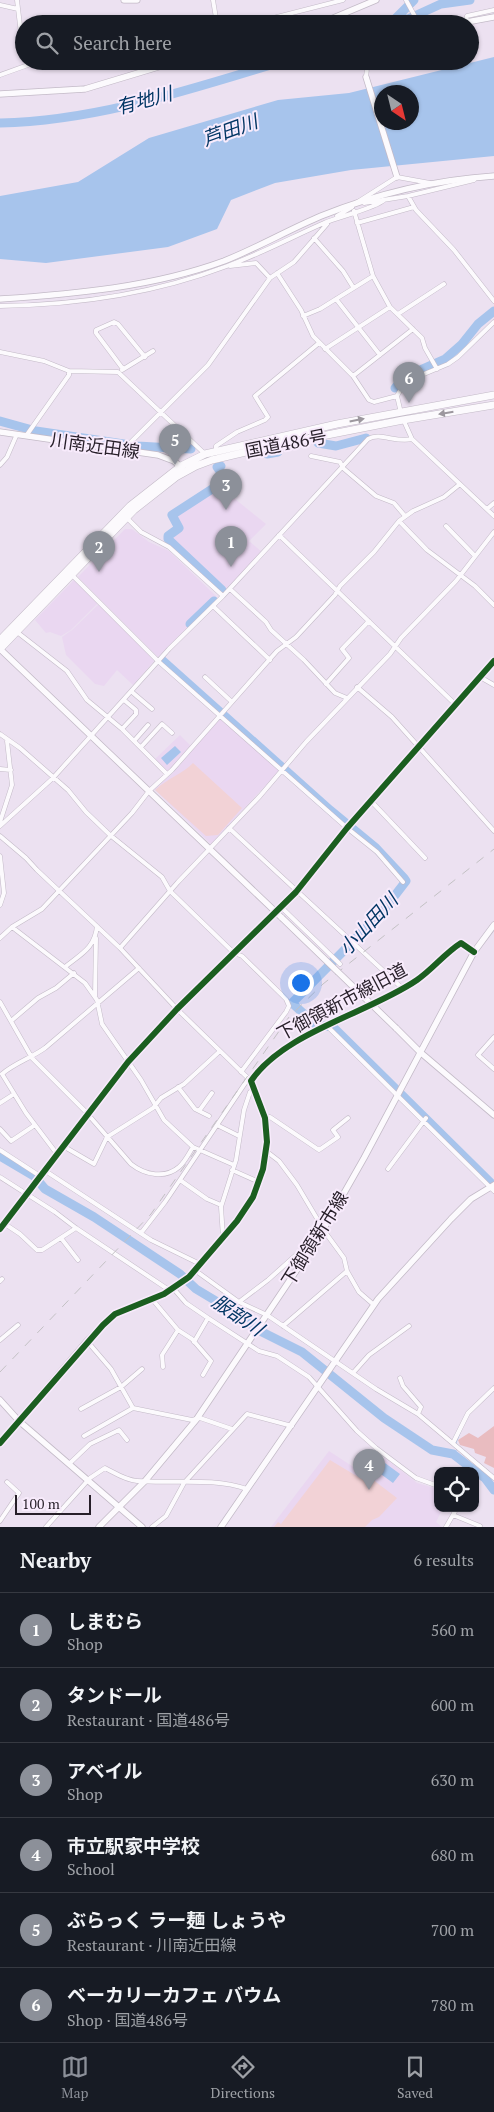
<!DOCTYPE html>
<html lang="en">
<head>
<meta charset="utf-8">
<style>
  :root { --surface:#171b24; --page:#242831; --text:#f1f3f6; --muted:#9ea1a6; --line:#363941; --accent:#8c9099 }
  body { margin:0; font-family:"PT Serif","Noto Sans JP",serif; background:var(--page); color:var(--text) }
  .controls { position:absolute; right:15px; bottom:15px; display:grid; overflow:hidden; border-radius:10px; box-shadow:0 1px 4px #0004 }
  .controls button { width:45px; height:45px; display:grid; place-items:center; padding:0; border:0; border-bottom:1px solid var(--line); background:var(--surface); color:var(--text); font:25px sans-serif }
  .compass { position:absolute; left:374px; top:85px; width:45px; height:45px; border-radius:50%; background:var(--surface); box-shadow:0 1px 4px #0004; rotate:145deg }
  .scale { position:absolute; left:15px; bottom:12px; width:76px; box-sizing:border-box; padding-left:5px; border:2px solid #271f29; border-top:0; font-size:14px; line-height:18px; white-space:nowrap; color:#271f29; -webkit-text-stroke:4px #f8ebfc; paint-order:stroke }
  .you { position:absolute; left:300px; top:982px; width:18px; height:18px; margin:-12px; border:4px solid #fff; border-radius:50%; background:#1a73e8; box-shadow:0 0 0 8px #1a73e833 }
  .badge { display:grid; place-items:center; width:32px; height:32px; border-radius:50%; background:var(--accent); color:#fff; font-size:16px; font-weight:700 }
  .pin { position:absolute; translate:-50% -41px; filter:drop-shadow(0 1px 2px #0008) }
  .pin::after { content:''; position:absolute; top:26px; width:18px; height:15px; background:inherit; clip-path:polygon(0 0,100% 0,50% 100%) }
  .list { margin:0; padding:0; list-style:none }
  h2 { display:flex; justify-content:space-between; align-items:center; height:65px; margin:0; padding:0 20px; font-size:21px }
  h2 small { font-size:16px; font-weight:400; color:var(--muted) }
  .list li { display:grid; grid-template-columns:32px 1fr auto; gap:15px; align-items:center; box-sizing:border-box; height:75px; padding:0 20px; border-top:1px solid var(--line) }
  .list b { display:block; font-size:19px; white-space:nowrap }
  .list p { margin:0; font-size:16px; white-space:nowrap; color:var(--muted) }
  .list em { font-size:16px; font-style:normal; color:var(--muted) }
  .icon { flex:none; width:28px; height:28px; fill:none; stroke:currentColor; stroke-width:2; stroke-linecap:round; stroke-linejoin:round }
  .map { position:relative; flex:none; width:494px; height:1527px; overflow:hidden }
  .search { position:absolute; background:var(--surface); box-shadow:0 1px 4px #0004; left:15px; right:15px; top:15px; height:55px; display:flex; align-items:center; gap:12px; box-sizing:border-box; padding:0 18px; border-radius:28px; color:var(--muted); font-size:19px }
  .sheet { height:515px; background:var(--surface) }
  nav { display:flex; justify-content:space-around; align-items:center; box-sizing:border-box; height:70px; border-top:1px solid var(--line); background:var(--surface); font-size:14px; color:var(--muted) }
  nav a { display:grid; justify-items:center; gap:2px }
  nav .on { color:var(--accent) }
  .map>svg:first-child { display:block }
</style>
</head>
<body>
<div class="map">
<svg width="494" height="1527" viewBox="0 0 494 1527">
  <rect width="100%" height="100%" fill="#ece1f1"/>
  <path fill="#ead7f1" d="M226,484L235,499L266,524L249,541L262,552L225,590L171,539L181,530L174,517L176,515Z
    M125,529H132L149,542L169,551L216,596L215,599L158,657L78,577Z
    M74,580L98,603L71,630L61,636L50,632L46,633L35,620Z
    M100,603L154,661L133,685L117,670L104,686L95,684L66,655L62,637L72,630Z
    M219,719H221L279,771L211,844L154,789L173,773Z
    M180,735L191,746L168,771L155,759Z
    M329,1451L361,1472L369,1468L377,1469L385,1458L417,1483L438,1489V1508H443L436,1522L442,1527H271Z"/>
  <path fill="#f2d2d6" d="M193,763L242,808L218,835L206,836L155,790C168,778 184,773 193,763Z
    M330,1460L360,1478L368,1476L397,1498L379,1517L372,1520L365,1527H274L278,1522L281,1524Z"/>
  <path fill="#e9bcc0" d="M494,1426V1468L484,1463L486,1457L475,1453L474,1449L460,1445L458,1440L469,1433L478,1438Z"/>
  <path fill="#a7c4ec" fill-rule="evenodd" d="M494,57V156L351,170L275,183L231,200L217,229L168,247L46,263L0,259V196L78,182L149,138L278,100L349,93ZM382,92H412V122H382Z
    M175,746L181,752L167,765L161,758Z
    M385,1463L400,1474L393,1483L378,1472Z"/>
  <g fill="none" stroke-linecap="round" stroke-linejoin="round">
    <path stroke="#a7c4ec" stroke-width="1" d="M457,1445L456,1443L460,1433
      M453,1454L458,1448"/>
    <path stroke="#a7c4ec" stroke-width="9" d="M395,19H408L441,4L470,0
      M385,24L395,19L414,0
      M0,123C97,121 191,89 284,61
      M395,388L404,377L445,359L462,344L478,324L494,311
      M0,421L36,431L137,446L191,449
      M318,443L336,446L366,438
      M267,454L278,452
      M221,466L217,467L226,480L172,515L179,528L168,536V539L222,590
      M190,624L214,601
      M162,660L330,810L376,848L404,878L406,881L383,911L292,1003L316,1025L333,1027L494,1186
      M0,1156L34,1176L45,1189L94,1217L180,1274L196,1289L241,1316L258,1330L302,1352L384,1418L432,1450L453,1454L475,1471
      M475,1471L485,1478L494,1490"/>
    <defs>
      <path id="street" d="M17,0L24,59
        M213,0L217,24
        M406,0L419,24
        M0,5L18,9
        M466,21L467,16L494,10
        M249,24L343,0
        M0,75L39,61
        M366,77L367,69L379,61
        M408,196L416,210L454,250L494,301
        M356,203L397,177L430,183
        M364,203L408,196L474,180L475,178
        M354,211L373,276L390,307L422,338L425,348L437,369
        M337,216L352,207
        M357,223L414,207
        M314,238L343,271L353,287
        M230,266L256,263L270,278
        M277,273L301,310L313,336L353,376L369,400L374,402L397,396
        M336,299L380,355
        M0,306C76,305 156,293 227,266C260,254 292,237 324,223C338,217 376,208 384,200
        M398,314L444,284
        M303,316L320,309L373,276
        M325,349L390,307
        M0,352L44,361L69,371V375L26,436
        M123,369L96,333V330L114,322L118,324L145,357
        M122,370L153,351
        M69,371L118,372L205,454
        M353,376L413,329
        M401,413L397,396L405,382L448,364L458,357L494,322
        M403,419L412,439L494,516
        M124,449L208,365L270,278L294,262L327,224
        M216,452V446L237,432L265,420L268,417L255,396L319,343
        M311,456L340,462L343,468L376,496L394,503L405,516
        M0,465L7,457L17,434
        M487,509L494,503
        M126,517L141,532L169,547L223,596
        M399,521L427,550L475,586L494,605
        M446,526L475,556
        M279,535L455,704
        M72,575L159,662L347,828L377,852L403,882
        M230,589L266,622L271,630L304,660L335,693L347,698
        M213,606L270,660
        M17,632L67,671L87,700L122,729L167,774
        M205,677L232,702
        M480,677L494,685
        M326,684L349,658L342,649L369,621
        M357,687L392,717L494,831
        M132,692L152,709
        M122,729L136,714V710L124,700
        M0,734L20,748L68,790L86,812L110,835L162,877L170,891L234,953L242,956L286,999L289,1006L286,1012L241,1072
        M134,741L148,725
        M141,747L162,724L172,733
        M0,769L11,770
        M371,801L425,858
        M0,822L12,785L7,741
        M0,826L53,778L169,649L223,596L368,439C380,432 396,443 412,439
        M229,828L402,988
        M0,836L26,858L37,870L120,948L177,1009L251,1081
        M0,856L4,893L0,905
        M281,907L340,964
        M12,927L85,983L97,1000L102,1024L141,1080L164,1120L193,1147L234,1165
        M0,938L12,927L42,909L132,813L149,791L172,770L277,651L296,637L335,595L340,586L374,552L399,521L413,511L444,497L460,484
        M120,948L178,882L260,796L306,742L390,654L401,638L456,581L494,532
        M65,967C81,954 95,948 97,926
        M95,996L96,938
        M0,1002L32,1058L85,1111L131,1164C145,1175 165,1179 179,1167C185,1162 189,1153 193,1147
        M11,1021L38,998L56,988L74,973
        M327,1026L494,1191
        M494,1037L478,1055L494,1069
        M2,1074C15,1063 31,1058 45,1048L139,968
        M2,1074L26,1113L57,1154
        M178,1087L195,1109L209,1116
        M0,1103L14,1094
        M199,1111L212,1093
        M265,1118L270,1117L319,1150L338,1137L333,1130L348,1118
        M217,1125L239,1136
        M0,1129L11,1141L35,1125
        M63,1146L94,1164L107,1137L153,1108L161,1098L184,1084L220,1051
        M0,1150L40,1176
        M266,1151L279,1161L297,1185L325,1232L344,1258L347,1271L359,1292L374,1305
        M388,1169L426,1118
        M44,1170L151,1240L200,1264
        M232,1170L259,1182
        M0,1177L55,1212L76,1228L169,1290
        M180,1180L207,1199L221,1205
        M5,1224L20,1234L37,1250H42L76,1228
        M0,1229L128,1062L177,1009L296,892L347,828L494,661
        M141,1233L165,1202L248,1079
        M223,1237L221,1207L236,1160L244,1110L250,1092L254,1090
        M61,1238L78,1260
        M196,1271L239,1302L267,1315L376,1389L418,1414L494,1478
        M0,1281L2,1279
        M173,1288L186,1303L208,1318L259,1351L277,1356L309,1377L357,1431L376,1448L416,1478L438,1486
        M152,1299L178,1330L192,1339L211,1361L203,1375
        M239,1302L268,1280L306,1246
        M115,1314L164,1294L189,1277L237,1221L253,1197L263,1169L267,1142L265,1118L251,1081C284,1032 369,1013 417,980C433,969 445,953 461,943L474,952
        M283,1326L347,1271
        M0,1340L18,1325
        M87,1341L111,1369L133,1408L192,1420L200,1418L232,1429
        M194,1342L208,1318
        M163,1367L162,1355L178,1330
        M353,1373L369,1355L409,1326
        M400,1378L403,1386L421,1407L418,1414
        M81,1409L121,1387L142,1369
        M84,1436L133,1408
        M453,1443L468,1413L494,1388
        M69,1464L90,1444L119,1430L127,1440
        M453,1515L480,1526
        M0,1521L19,1493L7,1482
        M46,1527L90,1478L105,1468C115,1473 125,1480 137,1481C173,1484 212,1477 247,1489
        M152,1527L166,1516L184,1483L247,1414L292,1426
        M446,1527L457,1508"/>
      <path id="secondary" d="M124,0H137
        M319,24L376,0
        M456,24L494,17
        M366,77L397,177
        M0,94L85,89L178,61
        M0,299C75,294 153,287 224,261C257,248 288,230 321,216C376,194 434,180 494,176
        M0,432L158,455L174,461L182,468
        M0,649L282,918
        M396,1028L420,1052L494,1115
        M0,1400L19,1421L142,1527
        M0,1443L87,1341L115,1314
        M99,1527L145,1481L196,1420L292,1277L323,1230L364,1158L474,952L494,925
        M221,1527L378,1299L451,1219L471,1199L494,1185"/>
      <path id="highway" d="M0,640L130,506L181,466L205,454L337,424L494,395
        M0,649L134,510L176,477L196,466L212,460L276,445L403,420L494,405"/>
    </defs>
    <use href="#street" stroke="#c3bac7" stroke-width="5"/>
    <use href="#secondary" stroke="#c3bac7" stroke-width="7"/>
    <use href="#highway" stroke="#c3bac7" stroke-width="8"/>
    <use href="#street" stroke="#fcfafd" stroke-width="4"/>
    <use href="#secondary" stroke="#fcfafd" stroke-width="5.5"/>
    <use href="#highway" stroke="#fcfafd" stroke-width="7"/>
    <path stroke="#c3c1c4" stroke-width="1" stroke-dasharray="9 9" stroke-linecap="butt" d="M0,1372L151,1214L289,1017L323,984L494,849"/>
    <defs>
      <path id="secondary-bridge" d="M282,918L396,1028"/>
    </defs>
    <use href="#secondary-bridge" stroke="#c3bac7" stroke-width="7" stroke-linecap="butt"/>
    <use href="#secondary-bridge" stroke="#fcfafd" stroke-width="5.5"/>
    <defs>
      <path id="cycleway" d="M0,1229L128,1062L177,1009L296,892L347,828L494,661
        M0,1443L103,1325L115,1314L164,1294L189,1277L237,1221L253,1197L263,1169L267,1142L265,1118L251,1081C284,1032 369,1013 417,980C433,969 445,953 461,943L474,952"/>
    </defs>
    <use href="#cycleway" stroke="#f8ebfc" stroke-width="9"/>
    <use href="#cycleway" stroke="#1b5e20" stroke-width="6"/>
  </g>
  <defs><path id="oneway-solid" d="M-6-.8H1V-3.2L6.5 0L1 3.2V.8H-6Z" transform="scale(1.25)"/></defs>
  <g fill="#9c979e">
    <use href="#oneway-solid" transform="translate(446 413) rotate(171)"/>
    <use href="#oneway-solid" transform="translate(357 420) rotate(-11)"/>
  </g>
  <g text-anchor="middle" stroke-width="4" stroke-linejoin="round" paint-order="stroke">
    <g font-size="18" fill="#271f29" stroke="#f8ebfc">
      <text transform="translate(286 444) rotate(-11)" y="6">国道486号</text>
      <text transform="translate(95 446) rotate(8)" y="6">川南近田線</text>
      <text transform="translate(342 1002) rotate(-28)" y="6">下御領新市線旧道</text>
      <text transform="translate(315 1239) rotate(-58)" y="6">下御領新市線</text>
    </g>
    <g font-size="19" font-style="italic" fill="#023664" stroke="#f8ebfc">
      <text transform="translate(144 100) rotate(-15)" y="7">有地川</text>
      <text transform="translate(230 130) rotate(-20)" y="7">芦田川</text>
      <text transform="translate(368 924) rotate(-47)" y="7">小山田川</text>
      <text transform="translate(238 1315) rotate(34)" y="7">服部川</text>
    </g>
  </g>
</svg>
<div class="controls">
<button><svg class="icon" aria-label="locate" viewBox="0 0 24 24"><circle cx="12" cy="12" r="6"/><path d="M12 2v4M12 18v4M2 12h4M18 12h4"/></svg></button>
</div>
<svg class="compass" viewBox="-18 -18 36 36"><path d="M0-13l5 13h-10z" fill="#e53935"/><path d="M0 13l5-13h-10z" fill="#9ea1a6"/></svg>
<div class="scale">100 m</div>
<div class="you"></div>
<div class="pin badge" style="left:231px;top:567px">1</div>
<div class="pin badge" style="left:99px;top:572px">2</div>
<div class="pin badge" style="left:226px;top:510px">3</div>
<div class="pin badge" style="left:369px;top:1490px">4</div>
<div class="pin badge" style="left:175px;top:465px">5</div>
<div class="pin badge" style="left:409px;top:403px">6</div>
<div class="search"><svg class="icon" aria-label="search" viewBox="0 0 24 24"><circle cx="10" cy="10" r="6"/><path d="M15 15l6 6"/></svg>Search here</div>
</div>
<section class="sheet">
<h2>Nearby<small>6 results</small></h2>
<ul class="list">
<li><span class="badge">1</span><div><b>しまむら</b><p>Shop</p></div><em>560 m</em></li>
<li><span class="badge">2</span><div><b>タンドール</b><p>Restaurant · 国道486号</p></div><em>600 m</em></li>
<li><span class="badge">3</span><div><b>アベイル</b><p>Shop</p></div><em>630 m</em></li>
<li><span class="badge">4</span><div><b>市立駅家中学校</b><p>School</p></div><em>680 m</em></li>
<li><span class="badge">5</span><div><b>ぶらっく ラー麺 しょうや</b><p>Restaurant · 川南近田線</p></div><em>700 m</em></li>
<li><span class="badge">6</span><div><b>ベーカリーカフェ バウム</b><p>Shop · 国道486号</p></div><em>780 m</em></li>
</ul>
</section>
<nav>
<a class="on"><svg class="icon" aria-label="map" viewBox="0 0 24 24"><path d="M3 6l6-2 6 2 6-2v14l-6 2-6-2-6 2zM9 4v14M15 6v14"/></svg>Map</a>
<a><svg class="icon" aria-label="directions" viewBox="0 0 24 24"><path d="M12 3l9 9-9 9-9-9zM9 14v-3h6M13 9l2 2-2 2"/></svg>Directions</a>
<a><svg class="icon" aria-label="saved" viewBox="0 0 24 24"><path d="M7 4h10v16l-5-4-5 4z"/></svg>Saved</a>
</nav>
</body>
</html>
